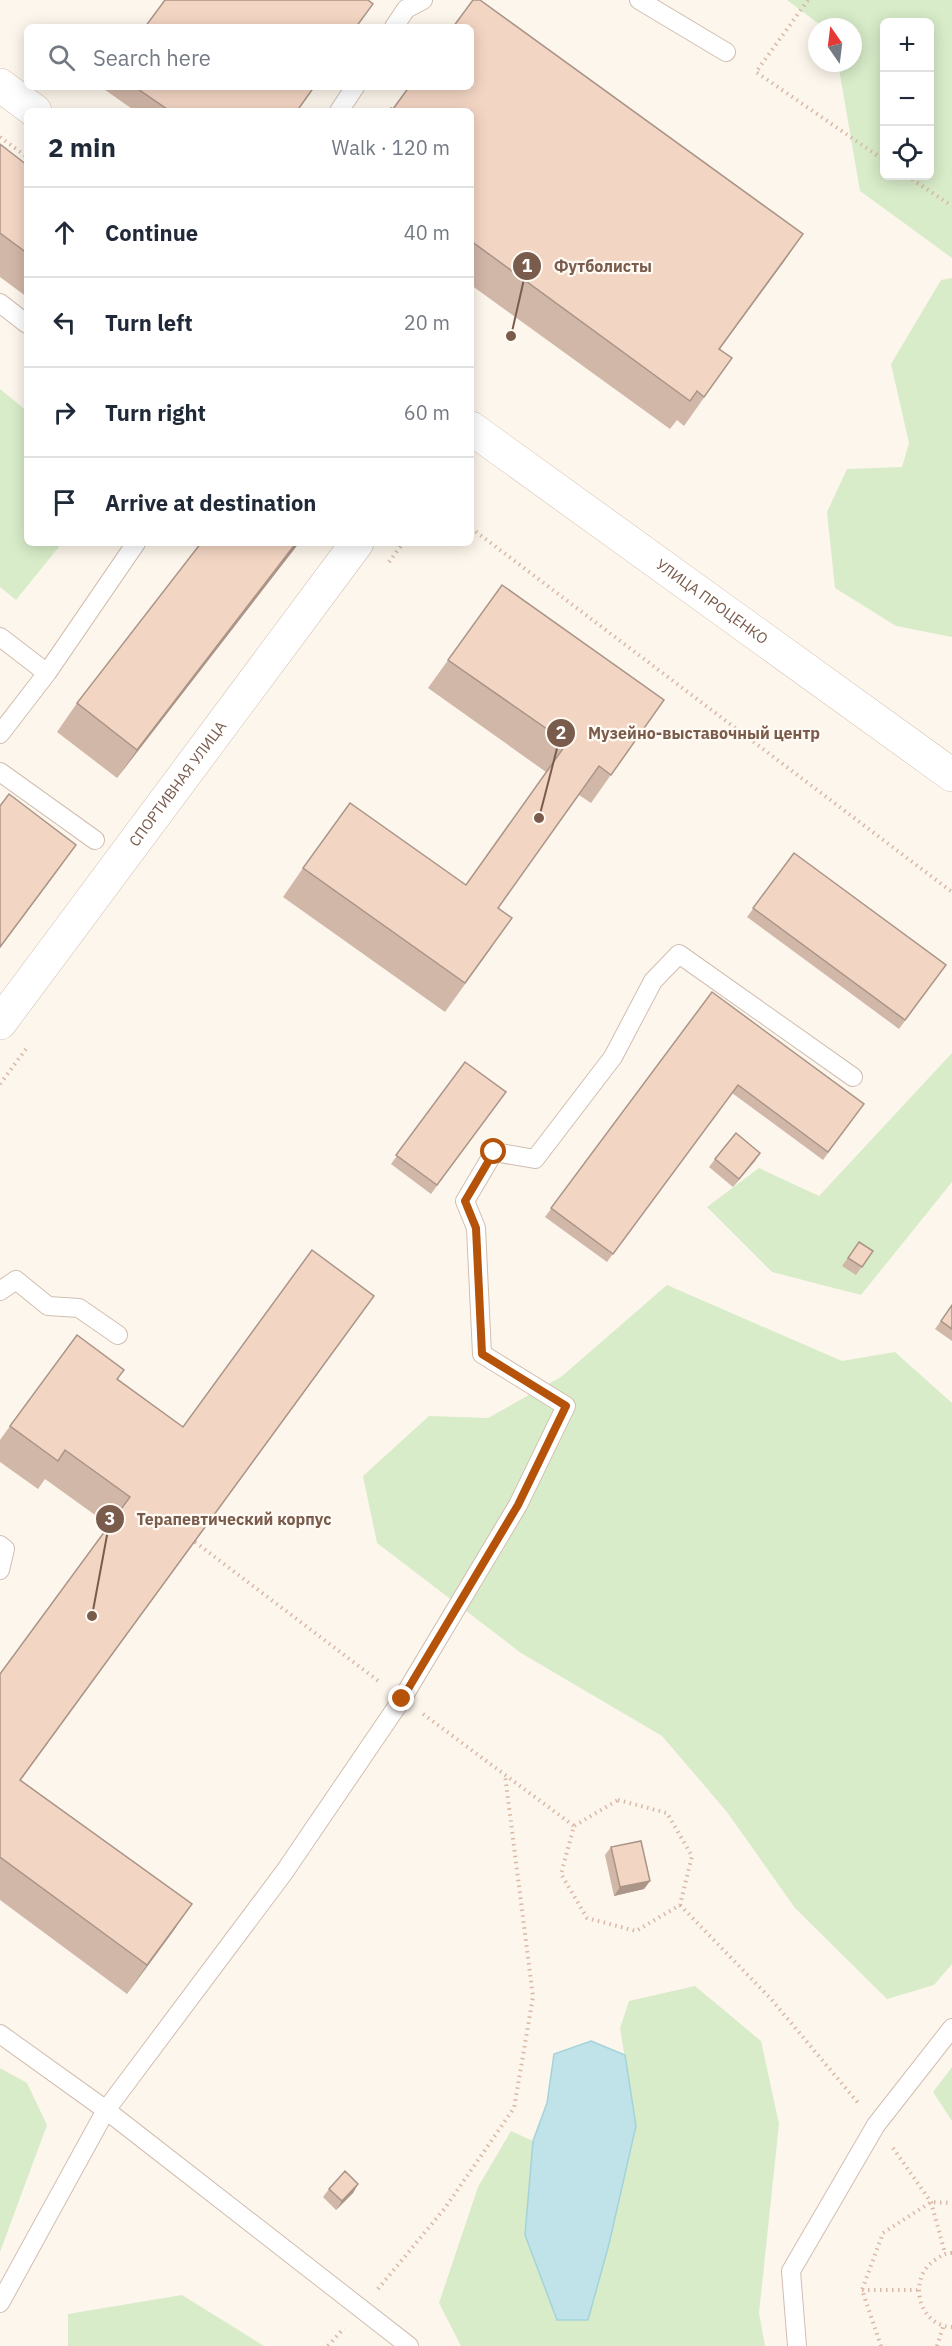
<!DOCTYPE html>
<html lang="en">
<head>
<meta charset="utf-8">
<style>
  :root { --surface:#fff; --page:#f2f2f3; --text:#1f2937; --muted:#747a83; --line:#e0e1e3 }
  body { margin:0; font-family:"IBM Plex Sans",sans-serif; background:var(--page); color:var(--text) }
  .controls { position:absolute; right:18px; top:18px; display:grid; overflow:hidden; border-radius:9px; box-shadow:0 3px 15px #0003 }
  .controls button { width:54px; height:54px; display:grid; place-items:center; padding:0; border:0; border-bottom:2px solid var(--line); background:var(--surface); color:var(--text); font:30px sans-serif }
  .compass { position:absolute; left:808px; top:18px; width:54px; height:54px; border-radius:50%; background:var(--surface); box-shadow:0 3px 15px #0003; rotate:346deg }
  .stop { position:absolute; width:18px; height:18px; margin:-14px; border:4px solid #b45309; border-radius:50%; background:#fff }
  .stop.end { background:#b45309; border-color:#fff; box-shadow:0 2px 6px #0008 }
  .list { margin:0; padding:0; list-style:none }
  h2 { display:flex; justify-content:space-between; align-items:center; height:78px; margin:0; padding:0 24px; font-size:26px }
  h2 small { font-size:20px; font-weight:400; color:var(--muted) }
  .list li { display:grid; grid-template-columns:39px 1fr auto; gap:18px; align-items:center; box-sizing:border-box; height:90px; padding:0 24px; border-top:2px solid var(--line) }
  .list b { display:block; font-size:22px; white-space:nowrap }
  .list em { font-size:20px; font-style:normal; color:var(--muted) }
  .icon { flex:none; width:33px; height:33px; fill:none; stroke:currentColor; stroke-width:2; stroke-linecap:round; stroke-linejoin:round }
  .map { position:relative; flex:none; width:952px; height:2346px; overflow:hidden }
  .search { position:absolute; background:var(--surface); box-shadow:0 3px 15px #0003; left:24px; top:24px; width:450px; height:66px; display:flex; align-items:center; gap:15px; box-sizing:border-box; padding:0 21px; border-radius:9px; color:var(--muted); font-size:22px }
  .panel { position:absolute; background:var(--surface); box-shadow:0 3px 15px #0003; left:24px; top:108px; width:450px; height:438px; border-radius:9px }
  .map>svg:first-child { display:block }
</style>
</head>
<body>
<div class="map">
<svg width="952" height="2346" viewBox="0 0 952 2346">
  <rect width="100%" height="100%" fill="#fdf6ec"/>
  <path fill="#d8ecc9" fill-rule="evenodd" d="M787,0H952V258L860,191L838,63H853V27H823ZM930,22V176H884V22Z
    M952,278V637L896,626L835,588L827,512L847,469L902,467L909,443L891,364L941,280Z
    M0,389L27,411V543H62L16,600L0,587Z
    M952,1053V1182L861,1295L772,1272L707,1207L759,1168L819,1196Z
    M667,1285L842,1361L895,1352L952,1403V1964L934,1985L887,1999L795,1908L727,1812L662,1736L521,1653L377,1543L363,1476L429,1416L488,1418L561,1377Z
    M695,1986L761,2041L779,2124L759,2313L765,2346H461L439,2303L478,2187L511,2131L533,2141L525,2235L588,2320L609,2244L636,2126L620,2028L629,2001Z
    M952,2067V2121L933,2092Z
    M0,2068L27,2083L47,2125L0,2252Z
    M182,2295L264,2346H68V2314Z"/>
  <path fill="#bfe3e8" stroke="#a5d3da" stroke-width="1.5" d="M591,2041L625,2055L636,2126L609,2244L588,2320H557L525,2235L533,2141L547,2103L554,2054Z"/>
  <g fill="none" stroke-linecap="round" stroke-linejoin="round">
    <defs>
      <path id="service" d="M639,0L726,52
        M394,27L406,9L423,0
        M339,111L355,87
        M0,303L27,324
        M0,637L47,673L136,543
        M0,734L47,673
        M0,772L95,840
        M0,1291L16,1280L48,1306L79,1308L118,1335
        M0,1545L5,1549L0,1570
        M0,2034L106,2110L409,2346
        M0,2303L106,2110L285,1871L402,1699L518,1505L566,1406L482,1354L476,1228L465,1201L494,1152L535,1159L613,1057L653,981L679,954L853,1077
        M797,2346L791,2271L876,2125L952,2028"/>
      <g id="tertiary">
        <path id="s1" d="M0,1023L357,543"/>
      </g>
      <g id="secondary">
        <path d="M0,85L35,111"/>
        <path id="s2" d="M471,428L952,775"/>
      </g>
    </defs>
    <use href="#service" stroke="#d1beb0" stroke-width="20"/>
    <use href="#tertiary" stroke="#d1beb0" stroke-width="34"/>
    <use href="#secondary" stroke="#d6c0b0" stroke-width="34"/>
    <path stroke="#d9b8a5" stroke-width="4" stroke-dasharray="1.5 4.5" stroke-linecap="butt" d="M808,0L756,72L884,160
      M0,137L27,157
      M907,176L952,206
      M471,528L952,892
      M389,562L403,543
      M0,1084L26,1049
      M195,1542L381,1683
      M423,1714L574,1826
      M618,1800L667,1813L692,1856L680,1905L636,1931L587,1918L561,1874L574,1826Z
      M680,1905L771,1999L859,2104
      M893,2148L931,2202L945,2253
      M952,2253C944,2253 941,2256 935,2260C907,2278 918,2326 952,2327
      M378,2289L445,2208L514,2108L533,1997L505,1775
      M862,2290H917
      M328,2346L344,2328
      M881,2346L862,2290L883,2233L931,2202L952,2203
      M937,2346L943,2327"/>
    <use href="#service" stroke="#fff" stroke-width="18"/>
    <use href="#tertiary" stroke="#fff" stroke-width="33"/>
    <use href="#secondary" stroke="#fff" stroke-width="33"/>
  </g>
  <path fill="#d1b7a8" d="M473,0H480L803,234L720,349L732,358L684,426L677,420L670,429L471,285V111H389L391,108L393,109L409,87H471V27H453Z
    M101,87H314L297,111H135Z
    M0,144L27,165V297L0,277Z
    M299,543L117,778L57,732L77,703Z
    M502,585L664,700L591,803L579,795L498,908L492,947L445,1012L283,897L303,868L466,885L546,772L428,688Z
    M794,853L946,965L899,1029L747,917Z
    M712,992L864,1104L823,1160L732,1093L607,1262L545,1217Z
    M465,1062L506,1092L431,1194L391,1164Z
    M760,1153L733,1187L709,1167L715,1159Z
    M859,1242L873,1251L856,1275L842,1266Z
    M374,1296L21,1780L192,1904L127,1994L0,1900V1674L109,1525L45,1479L38,1489L0,1462V1440L10,1426L118,1379L183,1427Z
    M952,1305V1341L935,1329Z
    M611,1847L650,1881L644,1889L614,1896L605,1855Z
    M358,2184L353,2193L336,2210L323,2197L329,2189Z"/>
  <path fill="#aa9588" d="M803,234L783,263L699,377L719,349Z
    M296,543H299L117,778L137,750Z
    M76,845L56,873L0,948V947Z
    M760,1153L755,1161L733,1187L739,1179Z
    M374,1296L354,1324L0,1808L20,1780Z
    M650,1881L644,1889L614,1896L620,1887Z
    M192,1904L172,1933L127,1994L147,1965Z
    M358,2184L353,2193L336,2210L342,2201Z"/>
  <path fill="#f3d5c3" stroke="#aa9588" stroke-width="1.5" d="M165,0H368L373,4L356,27H145Z
    M473,0H480L803,234L719,349L732,358L704,397L697,391L690,401L471,241V111H389L391,108L393,109L409,87H471V27H453Z
    M135,87H314L297,111H170Z
    M0,144L27,165V253L0,233Z
    M201,543H296L137,750L77,703Z
    M502,585L664,700L611,775L599,766L498,908L512,918L465,983L303,868L350,803L466,885L567,743L448,660Z
    M9,794L76,845L0,947V806Z
    M794,853L946,965L905,1020L753,908Z
    M712,992L864,1104L828,1152L738,1085L613,1254L551,1208Z
    M465,1062L506,1092L437,1185L396,1155Z
    M736,1133L760,1153L739,1179L715,1159Z
    M859,1242L873,1251L862,1267L848,1258Z
    M312,1250L374,1296L20,1780L192,1904L147,1965L0,1857V1674L130,1497L65,1450L58,1461L10,1426L77,1335L124,1370L117,1379L183,1427Z
    M952,1305V1329L941,1321Z
    M641,1841L650,1881L620,1887L611,1847Z
    M345,2171L358,2184L342,2201L329,2189Z"/>
  <g fill="none" stroke-linecap="round" stroke-linejoin="round">
    <path stroke="#b45309" stroke-width="8" d="M402,1699L518,1505L566,1406L482,1354L476,1228L465,1201L494,1152"/>
  </g>
  <g text-anchor="middle" stroke-width="4.5" stroke-linejoin="round" paint-order="stroke">
    <g font-size="15" fill="#7a5c4d" stroke="#fffaf3">
      <text dy="5" stroke="none"><textPath href="#s2" startOffset="297">УЛИЦА ПРОЦЕНКО</textPath></text>
      <text dy="5" stroke="none"><textPath href="#s1" startOffset="298">СПОРТИВНАЯ УЛИЦА</textPath></text>
    </g>
  </g>
  <path fill="none" stroke="#7a5c4d" stroke-width="2" d="M511 336L527 266M539 818L561 733M92 1616L110 1519"/>
  <g fill="#7a5c4d" stroke="#fffaf3" stroke-width="2">
    <circle cx="511" cy="336" r="6"/>
    <circle cx="539" cy="818" r="6"/>
    <circle cx="92" cy="1616" r="6"/>
    <circle cx="527" cy="266" r="15"/>
    <circle cx="561" cy="733" r="15"/>
    <circle cx="110" cy="1519" r="15"/>
  </g>
  <g font-size="18" text-anchor="middle" font-weight="bold" fill="#fff">
    <text x="527" y="272">1</text>
    <text x="561" y="739">2</text>
    <text x="110" y="1525">3</text>
  </g>
  <g font-size="16" text-anchor="middle" font-weight="bold" fill="#7a5c4d" stroke="#fffaf3" stroke-width="4.5" stroke-linejoin="round" paint-order="stroke">
    <text x="603" y="272">Футболисты</text>
    <text x="704" y="739">Музейно-выставочный центр</text>
    <text x="234" y="1525">Терапевтический корпус</text>
  </g>
</svg>
<div class="controls">
<button>+</button>
<button>−</button>
<button><svg class="icon" aria-label="locate" viewBox="0 0 24 24"><circle cx="12" cy="12" r="6"/><path d="M12 2v4M12 18v4M2 12h4M18 12h4"/></svg></button>
</div>
<svg class="compass" viewBox="-18 -18 36 36"><path d="M0-13l5 13h-10z" fill="#e53935"/><path d="M0 13l5-13h-10z" fill="#747a83"/></svg>
<div class="stop" style="left:494px;top:1152px"></div>
<div class="stop end" style="left:402px;top:1699px"></div>
<div class="search"><svg class="icon" aria-label="search" viewBox="0 0 24 24"><circle cx="10" cy="10" r="6"/><path d="M15 15l6 6"/></svg>Search here</div>
<section class="panel">
<h2>2 min<small>Walk · 120 m</small></h2>
<ul class="list">
<li><svg class="icon" aria-label="ahead" viewBox="0 0 24 24"><path d="M12 20V5M6 11l6-6 6 6"/></svg><div><b>Continue</b></div><em>40 m</em></li>
<li><svg class="icon" aria-label="left" viewBox="0 0 24 24"><path d="M17 20v-9H6M10 6l-5 5 5 5"/></svg><div><b>Turn left</b></div><em>20 m</em></li>
<li><svg class="icon" aria-label="right" viewBox="0 0 24 24"><path d="M7 20v-9h11M14 6l5 5-5 5"/></svg><div><b>Turn right</b></div><em>60 m</em></li>
<li><svg class="icon" aria-label="arrive" viewBox="0 0 24 24"><path d="M6 21V4h12l-3 4 3 4H6"/></svg><div><b>Arrive at destination</b></div></li>
</ul>
</section>
</div>
</body>
</html>
